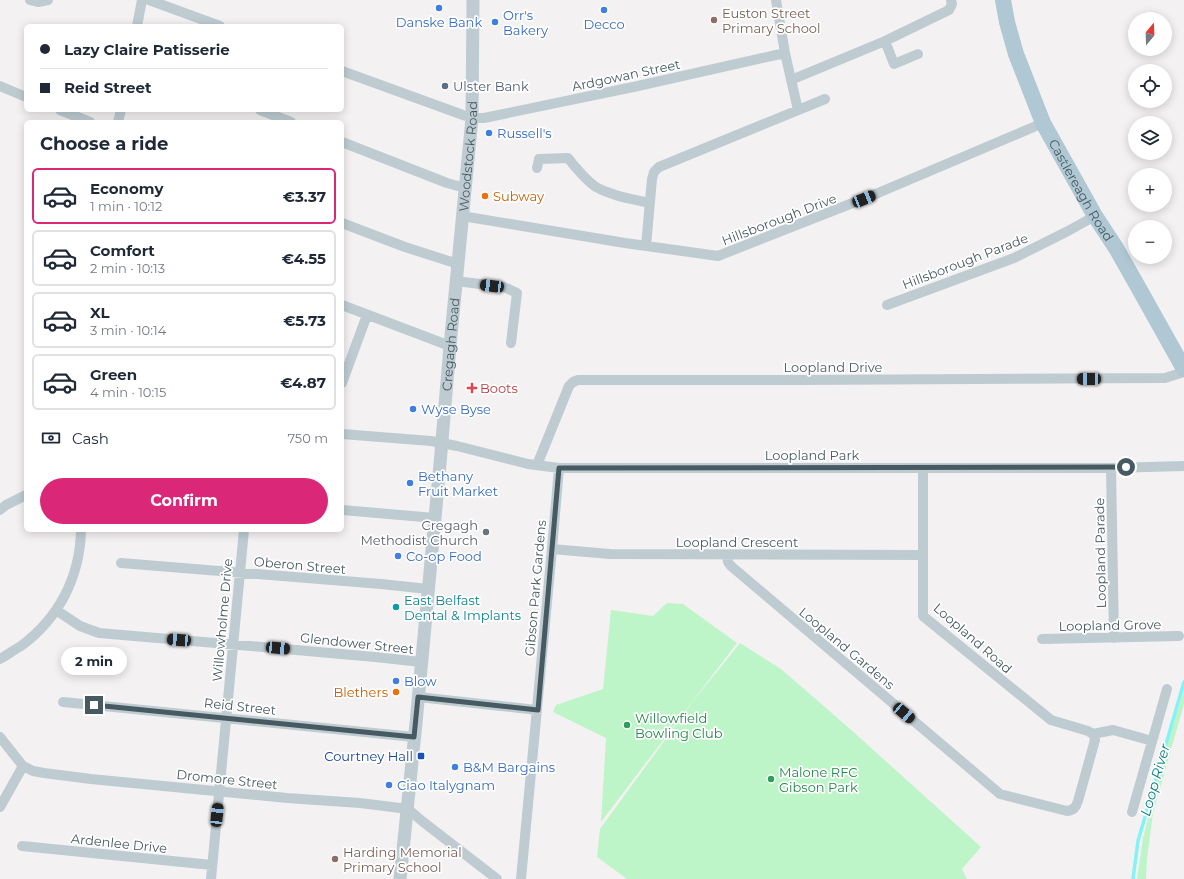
<!DOCTYPE html>
<html lang="en">
<head>
<meta charset="utf-8">
<style>
	body { margin:0; font-family:Montserrat,sans-serif; background:#f6f6f7; color:#1f2937; height:100vh; display:flex; flex-direction:column; font-size:15px; white-space:nowrap }
	* { box-sizing:border-box; margin:0 }
	p { font-size:13px; color:#747a83 }
	.icon { flex:none; width:22px; height:22px; fill:none; stroke:currentColor; stroke-width:2; stroke-linecap:round; stroke-linejoin:round }
	.map { position:relative; flex:1; overflow:hidden }
	.sheet { position:absolute; left:24px; top:120px; width:320px; height:412px; display:flex; flex-direction:column; background:#fff; border-radius:6px; box-shadow:0 2px 10px #0003 }
	.sheet>* { flex:none }
	.guide { position:absolute; left:24px; top:24px; width:320px; height:88px; border-radius:6px; box-shadow:0 2px 10px #0003; display:grid; align-content:center; height:88px; padding:0 16px; background:#fff }
	.needle { width:26px; rotate:19deg }
	.tools { position:absolute; left:1128px; top:12px; display:grid; gap:8px }
	.tools a { display:grid; place-items:center; width:44px; height:44px; border-radius:50%; background:#fff; box-shadow:0 2px 10px #0003; font-size:20px }
	.end { position:absolute; width:18px; height:18px; margin:-9px; border:5px solid #475a61; background:#fff; box-shadow:0 0 0 2px #fff }
	.from { border-radius:50% }
	.bubble { position:absolute; height:28px; border-radius:14px; background:#fff; box-shadow:0 2px 10px #0003; font-size:13px; font-weight:700; line-height:28px; text-align:center }
	.car { position:absolute; width:12px; height:24px; margin:-12px -6px; border-radius:5px; box-shadow:0 0 3px 1px #0007; background:linear-gradient(#222 24%,#8ab4d8 0 40%,#222 0 76%,#8ab4d8 0 86%,#222 0) }
	.guide b { display:flex; align-items:center; gap:14px; height:38px; font-size:15px }
	.guide b+b { border-top:1px solid #e0e1e3 }
	.guide i { width:10px; height:10px; background:#1f2937 }
	ul { padding:0; list-style:none }
	li { display:flex; align-items:center; gap:12px; height:56px; margin:0 8px 6px; padding:0 8px; border:2px solid #e0e1e3; border-radius:6px }
	li div { flex:1 }
	li b { display:block; font-size:15px }
	li em { font-style:normal; font-weight:700 }
	li.selected { border-color:#db2777 }
	li>.icon { width:36px; height:36px; stroke-width:1.5 }
	h2 { padding:0 16px; font-size:18px; line-height:48px }
	.pay { display:flex; align-items:center; gap:10px; height:44px; padding:0 16px; font-size:15px }
	.pay p { margin-inline-start:auto }
	.action { display:flex; gap:8px; margin-top:auto; padding:8px 16px }
	.action a { flex:1; height:46px; border-radius:24px; background:#db2777; color:#fff; font-size:16px; font-weight:700; line-height:46px; text-align:center }
	.map>svg:first-child { display:block }
</style>
</head>
<body>
<div class="map">
<svg width="1184" height="879" viewBox="0 0 1184 879">
	<rect width="100%" height="100%" fill="#f4f1f2"/>
	<path fill="#bdf5c8" d="M667 603 683 604 737 643 601 822 606 738 553 712 556 705 603 689 611 610 653 616Z
		M740 643 781 669 849 728 981 847 962 869 967 879H627L597 857 600 829 694 700Z
		M1184 689V704L1153 813 1147 859 1146 877V879H1137L1143 838 1163 759Z"/>
	<g fill="none" stroke-linecap="round" stroke-linejoin="round">
		<path stroke="#85f3f6" stroke-width="3.5" d="M1133 879 1138 841 1184 682"/>
		<path stroke="#beccd2" stroke-width="10" d="M30 0 38 2 48 0
			M149 0 220 26
			M776 0 785 53 798 110
			M137 26 142 0
			M885 41 894 64 918 54
			M342 71 463 115 472 118H484L638 86 785 53
			M791 80 885 41 949 10 952 4 951 0
			M0 86 26 97
			M60 110 90 122
			M260 110 291 122
			M118 122 121 110
			M342 142 447 183 465 188
			M537 168 539 159 568 158C574 166 588 182 596 187 612 196 632 199 649 203
			M462 216 625 243 718 256 878 193 1043 123
			M342 223 405 247 458 264
			M646 246 652 179 654 172 659 167 825 99
			M456 281 504 287 517 293 511 343
			M342 305 450 346
			M887 305 1014 258 1068 231 1095 216
			M342 383 367 315
			M342 434 431 441 457 446 528 464 559 468H1111L1184 466
			M537 465 569 386 573 382 578 380H803L1165 378 1184 372
			M1111 468 1114 638
			M0 510 6 505 26 495
			M342 510 435 518
			M552 549 610 554 923 555
			M727 555 728 562 731 566 1000 794 1067 811C1074 810 1076 807 1078 801L1095 740 1093 734 1088 731 1051 720 923 616V468
			M121 563 381 584 428 589
			M56 610 80 626 99 633 262 647 375 657 421 662
			M1042 639 1179 636
			M0 659C7 655 14 650 21 646 59 618 80 577 81 530
			M418 697 537 710
			M63 702 414 737
			M1093 734 1113 730 1152 741
			M0 737 23 766 33 771 44 773 91 779 287 798 360 803 408 809 422 821 497 879
			M0 807 23 766
			M1132 812 1167 689
			M22 846 212 865
			M211 879 244 530
			M521 879 552 549 559 468"/>
		<path stroke="#beccd2" stroke-width="13" id="s1" d="M400 879 416 723 440 464 450 346 472 118 473 0"/>
		<path stroke="#afc8d3" stroke-width="16" id="s2" d="M1003 0 1007 22 1016 54 1043 123 1095 216 1116 248 1137 285 1184 369"/>
	</g>
	<g fill="none" stroke-linecap="round" stroke-linejoin="round">
		<path stroke="#475a61" stroke-width="5" d="M94 705 414 737 418 697 538 710 559 468 1126 467"/>
	</g>
	<g fill="#3f7fe0" stroke="#fff" stroke-width="1.5">
		<circle cx="439" cy="8" r="4"/>
		<circle cx="604" cy="10" r="4"/>
		<circle cx="495" cy="22" r="4"/>
		<circle cx="489" cy="133" r="4"/>
		<circle cx="413" cy="409" r="4"/>
		<circle cx="410" cy="483" r="4"/>
		<circle cx="398" cy="556" r="4"/>
		<circle cx="396" cy="681" r="4"/>
		<circle cx="455" cy="767" r="4"/>
		<circle cx="389" cy="785" r="4"/>
	</g>
	<g fill="#8d6e63" stroke="#fff" stroke-width="1.5">
		<circle cx="714" cy="20" r="4"/>
		<circle cx="335" cy="859" r="4"/>
	</g>
	<circle fill="#5c6f8a" stroke="#fff" stroke-width="1.5" cx="445" cy="86" r="4"/>
	<g fill="#e8710a" stroke="#fff" stroke-width="1.5">
		<circle cx="485" cy="196" r="4"/>
		<circle cx="396" cy="692" r="4"/>
	</g>
	<path fill="#e0444e" stroke="#fff" stroke-width="1.5" d="M470 382h4v4h4v4h-4v4h-4v-4h-4v-4h4z"/>
	<circle fill="#6b7280" stroke="#fff" stroke-width="1.5" cx="486" cy="532" r="4"/>
	<circle fill="#0f9aa8" stroke="#fff" stroke-width="1.5" cx="396" cy="607" r="4"/>
	<g fill="#2e9e5b" stroke="#fff" stroke-width="1.5">
		<circle cx="627" cy="725" r="4"/>
		<circle cx="771" cy="779" r="4"/>
	</g>
	<rect fill="#1a4fb4" stroke="#fff" stroke-width="1.5" x="417" y="752" width="8" height="8" rx="2"/>
	<g text-anchor="middle" dominant-baseline="central" stroke-width="3.5" stroke-linejoin="round" paint-order="stroke">
		<g font-size="13" fill="#785e54" stroke="#fff" text-anchor="start">
			<text x="722" y="13">Euston Street<tspan x="722" dy="15">Primary School</tspan></text>
			<text x="343" y="852">Harding Memorial<tspan x="343" dy="15">Primary School</tspan></text>
		</g>
		<g font-size="13" fill="#366cbe" stroke="#fff" text-anchor="start">
			<text x="503" y="15">Orr's<tspan x="503" dy="15">Bakery</tspan></text>
			<text x="439" y="22" text-anchor="middle">Danske Bank</text>
			<text x="604" y="24" text-anchor="middle">Decco</text>
			<text x="497" y="133">Russell's</text>
			<text x="421" y="409">Wyse Byse</text>
			<text x="418" y="476">Bethany<tspan x="418" dy="15">Fruit Market</tspan></text>
			<text x="406" y="556">Co-op Food</text>
			<text x="404" y="681">Blow</text>
			<text x="463" y="767">B&amp;M Bargains</text>
			<text x="397" y="785">Ciao Italygnam</text>
		</g>
		<g font-size="13" fill="#475a61" stroke="#fff">
			<text transform="translate(626 75) rotate(-12)">Ardgowan Street</text>
			<text stroke="none"><textPath href="#s1" startOffset="726">Woodstock Road</textPath></text>
			<text stroke="none"><textPath href="#s2" startOffset="207">Castlereagh Road</textPath></text>
			<text transform="translate(779 219) rotate(-21)">Hillsborough Drive</text>
			<text transform="translate(965 261) rotate(-21)">Hillsborough Parade</text>
			<text stroke="none"><textPath href="#s1" startOffset="537">Cregagh Road</textPath></text>
			<text x="833" y="367">Loopland Drive</text>
			<text x="812" y="455">Loopland Park</text>
			<text x="737" y="542">Loopland Crescent</text>
			<text transform="translate(1100 553) rotate(-91)">Loopland Parade</text>
			<text transform="translate(300 565) rotate(5)">Oberon Street</text>
			<text transform="translate(535 588) rotate(-85)">Gibson Park Gardens</text>
			<text transform="translate(222 620) rotate(-85)">Willowholme Drive</text>
			<text transform="translate(1110 625) rotate(-1)">Loopland Grove</text>
			<text transform="translate(973 638) rotate(41)">Loopland Road</text>
			<text transform="translate(357 643) rotate(6)">Glendower Street</text>
			<text transform="translate(847 648) rotate(40)">Loopland Gardens</text>
			<text transform="translate(240 706) rotate(6)">Reid Street</text>
			<text transform="translate(227 779) rotate(6)">Dromore Street</text>
			<text transform="translate(119 843) rotate(6)">Ardenlee Drive</text>
		</g>
		<g font-size="13" fill="#4e5e75" stroke="#fff" text-anchor="start">
			<text x="453" y="86">Ulster Bank</text>
		</g>
		<g font-size="13" fill="#c56008" stroke="#fff" text-anchor="start">
			<text x="493" y="196">Subway</text>
			<text x="388" y="692" text-anchor="end">Blethers</text>
		</g>
		<g font-size="13" fill="#be3a42" stroke="#fff" text-anchor="start">
			<text x="480" y="388">Boots</text>
		</g>
		<g font-size="13" fill="#5b616d" stroke="#fff" text-anchor="end">
			<text x="478" y="525">Cregagh<tspan x="478" dy="15">Methodist Church</tspan></text>
		</g>
		<g font-size="13" fill="#0d838f" stroke="#fff" text-anchor="start">
			<text x="404" y="600">East Belfast<tspan x="404" dy="15">Dental &amp; Implants</tspan></text>
		</g>
		<g font-size="13" fill="#27864d" stroke="#fff" text-anchor="start">
			<text x="635" y="718">Willowfield<tspan x="635" dy="15">Bowling Club</tspan></text>
			<text x="779" y="772">Malone RFC<tspan x="779" dy="15">Gibson Park</tspan></text>
		</g>
		<g font-size="13" fill="#164399" stroke="#fff" text-anchor="end">
			<text x="413" y="756">Courtney Hall</text>
		</g>
		<g font-size="14" font-style="italic" fill="#067d80" stroke="#fff">
			<text transform="translate(1155 780) rotate(-74)">Loop River</text>
		</g>
	</g>
</svg>
<div class="tools">
<a><svg class="needle" viewBox="-14 -14 28 28"><path d="M0-13l5 13h-10z" fill="#e53935"/><path d="M0 13l5-13h-10z" fill="#747a83"/></svg></a>
<a><svg class="icon" aria-label="locate" viewBox="0 0 24 24"><circle cx="12" cy="12" r="6"/><path d="M12 2v4M12 18v4M2 12h4M18 12h4"/></svg></a>
<a><svg class="icon" aria-label="layers" viewBox="0 0 24 24"><path d="M12 4l9 5-9 5-9-5zM3 14l9 5 9-5"/></svg></a>
<a>+</a>
<a>−</a>
</div>
<i class="end from" style="left:1126px;top:467px"></i>
<i class="end" style="left:94px;top:705px"></i>
<div class="bubble" style="left:61px;top:647px;width:66px">2 min</div>
<i class="car" style="left:864px;top:199px;rotate:68deg"></i>
<i class="car" style="left:492px;top:286px;rotate:277deg"></i>
<i class="car" style="left:1089px;top:379px;rotate:270deg"></i>
<i class="car" style="left:179px;top:640px;rotate:274deg"></i>
<i class="car" style="left:278px;top:648px;rotate:95deg"></i>
<i class="car" style="left:904px;top:713px;rotate:130deg"></i>
<i class="car" style="left:217px;top:815px;rotate:6deg"></i>
<div class="guide">
<b><i class="from"></i>Lazy Claire Patisserie</b>
<b><i></i>Reid Street</b>
</div>
<section class="sheet">
<h2>Choose a ride</h2>
<ul>
<li class="selected"><svg class="icon" aria-label="car" viewBox="0 0 24 24"><path d="M5 17H2v-5l4-1 3-4h7l3 4 3 1v5h-3M9 17h6M6 11h13"/><circle cx="7" cy="17" r="2"/><circle cx="17" cy="17" r="2"/></svg><div><b>Economy</b><p>1 min · 10:12</p></div><em>€3.37</em></li>
<li><svg class="icon" aria-label="car" viewBox="0 0 24 24"><path d="M5 17H2v-5l4-1 3-4h7l3 4 3 1v5h-3M9 17h6M6 11h13"/><circle cx="7" cy="17" r="2"/><circle cx="17" cy="17" r="2"/></svg><div><b>Comfort</b><p>2 min · 10:13</p></div><em>€4.55</em></li>
<li><svg class="icon" aria-label="car" viewBox="0 0 24 24"><path d="M5 17H2v-5l4-1 3-4h7l3 4 3 1v5h-3M9 17h6M6 11h13"/><circle cx="7" cy="17" r="2"/><circle cx="17" cy="17" r="2"/></svg><div><b>XL</b><p>3 min · 10:14</p></div><em>€5.73</em></li>
<li><svg class="icon" aria-label="car" viewBox="0 0 24 24"><path d="M5 17H2v-5l4-1 3-4h7l3 4 3 1v5h-3M9 17h6M6 11h13"/><circle cx="7" cy="17" r="2"/><circle cx="17" cy="17" r="2"/></svg><div><b>Green</b><p>4 min · 10:15</p></div><em>€4.87</em></li>
</ul>
<div class="pay"><svg class="icon" aria-label="cash" viewBox="0 0 24 24"><path d="M3 7h18v10H3z"/><circle cx="12" cy="12" r="2"/></svg>Cash<p>750 m</p></div>
<div class="action"><a>Confirm</a></div>
</section>
</div>
</body>
</html>
